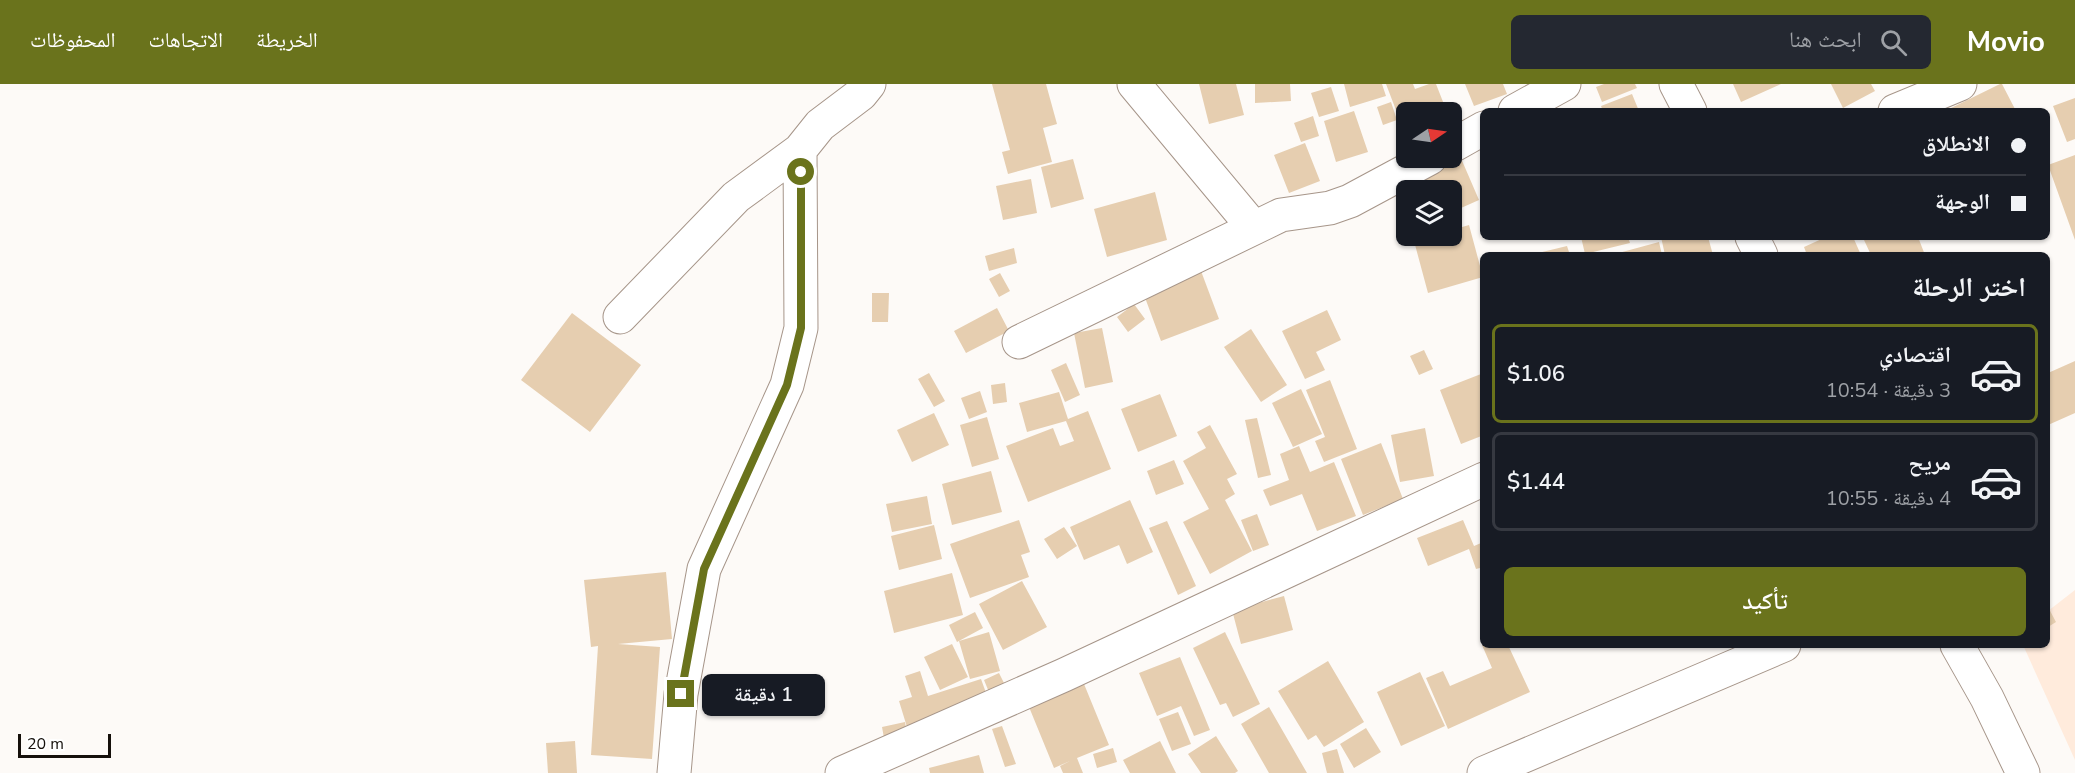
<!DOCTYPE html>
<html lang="ar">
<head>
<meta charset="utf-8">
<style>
	body { margin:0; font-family:"Nunito Sans","Noto Naskh Arabic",sans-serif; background:#242831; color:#f1f3f6; direction:rtl; height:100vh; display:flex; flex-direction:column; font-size:22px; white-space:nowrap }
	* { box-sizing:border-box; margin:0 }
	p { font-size:20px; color:#9ea1a6 }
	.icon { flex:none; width:33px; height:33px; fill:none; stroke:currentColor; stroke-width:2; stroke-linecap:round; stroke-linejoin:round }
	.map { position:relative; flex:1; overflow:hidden; direction:ltr }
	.drawer { position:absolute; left:1480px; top:168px; width:570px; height:396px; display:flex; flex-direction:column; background:#171b24; border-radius:9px; box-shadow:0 2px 4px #0004; direction:rtl }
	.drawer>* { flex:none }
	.guide { position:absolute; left:1480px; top:24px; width:570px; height:132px; border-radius:9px; box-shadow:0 2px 4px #0004; direction:rtl; display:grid; align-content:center; height:132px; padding:0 24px; background:#171b24 }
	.needle { width:39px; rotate:77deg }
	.buttons { position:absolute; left:1396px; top:18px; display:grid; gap:12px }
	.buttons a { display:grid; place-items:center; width:66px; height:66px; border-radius:9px; background:#171b24; box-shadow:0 2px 4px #0004; font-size:30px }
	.scale { position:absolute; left:18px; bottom:15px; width:93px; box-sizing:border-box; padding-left:6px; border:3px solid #15100b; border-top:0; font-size:16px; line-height:21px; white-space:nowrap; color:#15100b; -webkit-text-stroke:4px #fff; paint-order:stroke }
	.end { position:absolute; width:27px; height:27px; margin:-14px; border:8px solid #6a731c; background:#fff; box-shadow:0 0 0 3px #fff }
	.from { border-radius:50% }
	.bubble { position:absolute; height:42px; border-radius:9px; background:#171b24; box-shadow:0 2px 4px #0004; font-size:20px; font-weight:600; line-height:42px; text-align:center; direction:rtl }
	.guide b { display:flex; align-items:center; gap:21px; height:57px; font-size:22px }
	.guide b+b { border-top:2px solid #363941 }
	.guide i { width:15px; height:15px; background:#f1f3f6 }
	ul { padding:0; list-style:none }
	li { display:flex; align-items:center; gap:18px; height:99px; margin:0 12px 9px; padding:0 12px; border:3px solid #363941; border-radius:9px }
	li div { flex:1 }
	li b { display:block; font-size:22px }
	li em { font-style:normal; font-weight:600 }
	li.on { border-color:#6a731c }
	li>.icon { width:54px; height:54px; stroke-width:1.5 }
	h2 { padding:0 24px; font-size:27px; line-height:72px }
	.button { display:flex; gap:12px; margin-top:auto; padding:12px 24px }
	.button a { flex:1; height:69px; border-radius:9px; background:#6a731c; color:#fff; font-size:24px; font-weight:600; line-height:69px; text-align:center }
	header { display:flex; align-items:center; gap:36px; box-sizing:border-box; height:84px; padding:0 30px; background:#6a731c; color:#fff }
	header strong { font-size:28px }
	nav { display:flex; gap:33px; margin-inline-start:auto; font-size:21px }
	.search { width:420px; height:54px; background:#242831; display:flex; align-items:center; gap:15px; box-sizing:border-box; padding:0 21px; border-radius:9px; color:#9ea1a6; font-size:22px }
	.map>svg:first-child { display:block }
</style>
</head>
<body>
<header>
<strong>Movio</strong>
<div class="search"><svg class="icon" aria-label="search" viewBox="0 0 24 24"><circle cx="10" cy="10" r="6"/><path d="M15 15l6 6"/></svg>ابحث هنا</div>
<nav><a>الخريطة</a><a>الاتجاهات</a><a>المحفوظات</a></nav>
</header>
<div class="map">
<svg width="2075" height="689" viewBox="0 0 2075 689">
	<rect width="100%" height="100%" fill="#fdfaf7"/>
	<path fill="#ffebdc" d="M2075 506V676L2023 561H2048V527Z"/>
	<path fill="#e6ceb0" d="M992 0H1046L1057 40 1043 44 1052 78 1008 90 1002 68 1010 66Z
		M1199 0H1236L1244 31 1209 40Z
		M1255 0H1290L1291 17 1255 19Z
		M1344 0H1382L1386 12 1350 23Z
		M1386 0H1413L1415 5 1429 0H1436L1447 28H1407V55Z
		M1465 0H1503L1507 10 1474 22Z
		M1604 0H1635L1637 4 1602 18 1596 3Z
		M1733 0H1781L1741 18Z
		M1831 0H1871L1875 7 1843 24Z
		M2000 0H2002L2016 27H1945Z
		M1331 3 1339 27 1319 33 1311 9Z
		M1632 10 1639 27H1603L1601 22Z
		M2075 14V55L2067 58 2053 22Z
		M1391 18 1397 36 1383 41 1377 23Z
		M1354 27 1368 68 1336 78 1324 37Z
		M1313 32 1319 52 1301 58 1294 39Z
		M1305 59 1320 97 1289 109 1274 71Z
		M2075 71V156L2048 81Z
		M1460 72 1479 116 1452 128V106H1426L1419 90Z
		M1073 75 1084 115 1051 124 1041 83Z
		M1031 95 1037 129 1003 136 996 102Z
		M1155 108 1167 156 1107 173 1094 125Z
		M1469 141 1483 193 1428 209 1414 157 1433 152H1452V146Z
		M1581 153H1628L1630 159 1585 170Z
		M1661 153H1708L1713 171H1665Z
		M1826 153H1853L1861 171H1807L1804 163Z
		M1871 153H1918L1925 171H1871L1864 156Z
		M1659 158 1662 171H1615V170Z
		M1567 162 1570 171H1534V170Z
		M1014 164 1017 179 989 187 985 172Z
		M1198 179 1219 235 1161 257 1140 200Z
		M1000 189 1010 207 999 213 989 195Z
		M872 209H889L888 238H872Z
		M1134 220 1145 235 1128 248 1117 233Z
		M997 224 1009 247 966 269 954 247Z
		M1327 226 1341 256 1316 268 1325 286 1305 295 1282 247Z
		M572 229 641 281 590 348 521 296Z
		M1102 244 1113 298 1085 304 1074 249Z
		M1251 245 1287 301 1261 318 1224 263Z
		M1424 266 1433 285 1419 291 1410 272Z
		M2075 277V329L2048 341V289Z
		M1066 279 1080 311 1065 318 1051 286Z
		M929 289 945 317 934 323 918 295Z
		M1481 290 1484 298V351L1461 360 1440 306Z
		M1330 296 1357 365 1324 378 1315 357 1325 353 1306 306Z
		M1005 299 1007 318 993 320 991 301Z
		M1301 305 1322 350 1293 363 1272 319Z
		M980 307 987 328 969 335 961 314Z
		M1059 308 1068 335 1088 327 1111 385 1028 418 1006 362 1053 344 1060 362 1074 357 1066 337 1027 348 1019 319Z
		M1160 310 1177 352 1138 368 1121 325Z
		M934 329 949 361 912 378 897 346Z
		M987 333 999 375 972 383 960 341Z
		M1257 334 1271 391 1258 394 1245 336Z
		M1210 341 1237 390 1227 395 1235 410 1225 416 1252 467 1210 490 1183 438 1209 425 1183 377 1206 364 1197 348Z
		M1425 344 1434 392 1400 398 1391 351Z
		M1381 359 1403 415 1363 431 1341 375Z
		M1299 362 1310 388 1334 378 1356 432 1317 447 1302 410 1270 422 1263 406 1289 396 1280 370Z
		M1174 376 1184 400 1156 411 1147 387Z
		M991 387 1002 428 952 441 942 400Z
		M927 412 932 440 892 448 886 420Z
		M1130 416 1153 468 1127 480 1119 461 1084 476 1070 443Z
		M1257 430 1269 461 1253 467 1241 436Z
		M1019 436 1030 468 1021 471 1029 493 970 514 950 460Z
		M1463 436 1474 462 1481 459 1484 465V483L1476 485 1469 465 1428 482 1417 454Z
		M1167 437 1196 502 1178 511 1149 444Z
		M934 441 942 475 899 486 891 452Z
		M1064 443 1077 462 1057 475 1044 455Z
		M666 488 672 555 618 560 660 563 652 675 591 671 598 562 591 563 584 496Z
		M952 489 963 531 894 549 884 507Z
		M1022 497 1047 543 1003 566 979 520Z
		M1284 512 1293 546 1241 560 1232 526Z
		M2048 523 2056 538 2048 543Z
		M975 528 983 544 957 558 949 541Z
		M989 548 1000 587 970 595 959 557Z
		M1225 548 1260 620 1233 633 1226 619 1220 621 1193 564Z
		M952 560 968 593 940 606 924 573Z
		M1482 561H1508L1530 608 1448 645 1426 594 1443 587 1450 602 1492 584Z
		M1180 573 1210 646 1194 652 1181 622 1157 632 1139 589Z
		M1328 577 1364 638 1324 663 1316 651 1308 656 1278 607Z
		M920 587 928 612 981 595 989 617 907 643 899 617 912 613 905 592Z
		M1420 588 1445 642 1401 662 1377 608Z
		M999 589 1007 605 991 613 984 596Z
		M1084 600 1109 661 1077 674 1083 689H1063L1060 682 1070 677 1054 684 1029 623Z
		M1269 623 1307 689H1269L1241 640Z
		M1178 628 1191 660 1172 667 1159 635Z
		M905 638 907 649 884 654 882 643Z
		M1002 642 1016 680 1005 683 992 645Z
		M1366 644 1381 668 1354 684 1340 660Z
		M1216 652 1238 687 1235 689H1201L1188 670Z
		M575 657 577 689H548L546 659Z
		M1160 657 1176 689H1130L1123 676Z
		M1113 664 1117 678 1097 684 1093 670Z
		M1337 665 1344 689H1327L1322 669Z
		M979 671 984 689H930L929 684Z"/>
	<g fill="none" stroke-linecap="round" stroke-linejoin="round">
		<g stroke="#a69589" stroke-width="35">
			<path id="minor" d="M1134 0 1254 144
				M1676 0 1690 27
				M1515 27 1564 0
				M1895 27 1960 0
				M1452 62 1484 44
				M1752 153 1761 171
				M620 233 736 113 800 66
				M1019 258 1281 131 1330 124 1350 117 1430 74
				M1957 561 1987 614 2023 689
				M674 689 681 610 704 485 787 301 801 244 800 66 820 41 861 10 869 0
				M842 689 1064 591 1484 395
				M1484 689 1784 561"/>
		</g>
		<use href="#minor" stroke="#fff" stroke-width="33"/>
	</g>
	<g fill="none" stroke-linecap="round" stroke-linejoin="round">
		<path stroke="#6a731c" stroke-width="8" d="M681 610 704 485 787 301 801 244V88"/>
	</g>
</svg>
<div class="buttons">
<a><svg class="needle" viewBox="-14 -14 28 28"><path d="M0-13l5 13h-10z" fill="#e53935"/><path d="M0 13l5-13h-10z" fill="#9ea1a6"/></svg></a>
<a><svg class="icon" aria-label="layers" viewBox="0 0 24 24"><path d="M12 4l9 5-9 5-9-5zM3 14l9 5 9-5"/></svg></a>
</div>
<div class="scale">20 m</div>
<i class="end from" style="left:801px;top:88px"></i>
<i class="end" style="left:681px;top:610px"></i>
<div class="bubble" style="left:702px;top:590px;width:123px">1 دقيقة</div>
<div class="guide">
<b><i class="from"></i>الانطلاق</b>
<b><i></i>الوجهة</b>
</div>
<section class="drawer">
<h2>اختر الرحلة</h2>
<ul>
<li class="on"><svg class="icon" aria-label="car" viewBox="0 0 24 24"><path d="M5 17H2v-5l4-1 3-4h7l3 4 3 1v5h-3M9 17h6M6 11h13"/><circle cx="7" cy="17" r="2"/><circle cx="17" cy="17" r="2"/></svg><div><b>اقتصادي</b><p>3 دقيقة · 10:54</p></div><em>$1.06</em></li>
<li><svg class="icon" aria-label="car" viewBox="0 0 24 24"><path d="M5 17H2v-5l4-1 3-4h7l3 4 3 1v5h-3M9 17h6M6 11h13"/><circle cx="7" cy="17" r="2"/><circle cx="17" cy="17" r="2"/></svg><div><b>مريح</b><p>4 دقيقة · 10:55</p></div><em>$1.44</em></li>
</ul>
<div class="button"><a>تأكيد</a></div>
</section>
</div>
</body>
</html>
